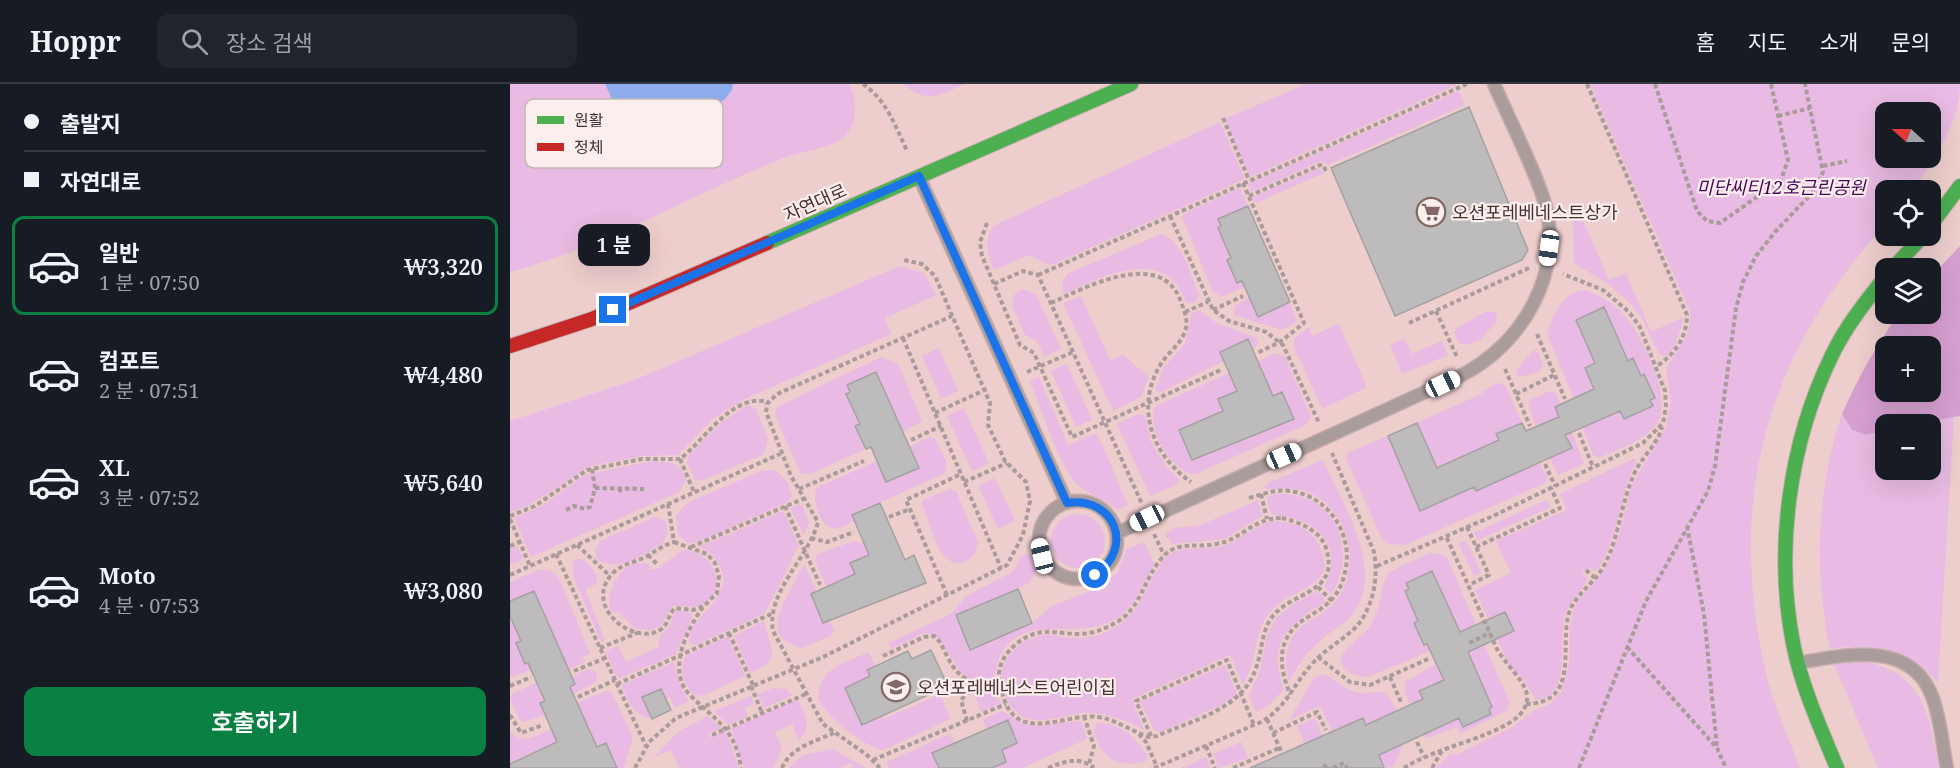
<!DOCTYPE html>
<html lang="ko">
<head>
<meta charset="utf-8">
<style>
	body { margin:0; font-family:"Noto Serif","Noto Sans KR",serif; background:#20242c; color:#f1f3f6; height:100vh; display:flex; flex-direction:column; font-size:22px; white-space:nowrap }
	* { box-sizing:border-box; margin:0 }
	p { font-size:20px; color:#9ea1a6 }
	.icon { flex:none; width:33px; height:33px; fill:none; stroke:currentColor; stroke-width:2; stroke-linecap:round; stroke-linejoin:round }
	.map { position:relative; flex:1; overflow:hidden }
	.sheet { display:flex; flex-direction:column; background:#171b24; width:510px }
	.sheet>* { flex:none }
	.hud { display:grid; align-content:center; height:132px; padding:0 24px; background:#171b24 }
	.needle { width:39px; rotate:291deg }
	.fabs { position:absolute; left:1365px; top:18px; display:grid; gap:12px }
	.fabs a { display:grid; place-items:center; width:66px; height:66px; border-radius:12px; background:#171b24; box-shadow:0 6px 24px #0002; font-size:30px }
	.end { position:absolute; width:27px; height:27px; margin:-14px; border:8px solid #1a73e8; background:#fff; box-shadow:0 0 0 3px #fff }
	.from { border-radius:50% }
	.bubble { position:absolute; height:42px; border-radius:12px; background:#171b24; box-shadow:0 6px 24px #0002; font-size:20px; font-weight:600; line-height:42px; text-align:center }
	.car { position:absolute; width:18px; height:36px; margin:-18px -9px; border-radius:8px; box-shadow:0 0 4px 2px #0007; background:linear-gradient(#fff 24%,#345 0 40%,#fff 0 76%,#345 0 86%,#fff 0) }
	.hud b { display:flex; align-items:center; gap:21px; height:57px; font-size:22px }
	.hud b+b { border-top:2px solid #363941 }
	.hud i { width:15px; height:15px; background:#f1f3f6 }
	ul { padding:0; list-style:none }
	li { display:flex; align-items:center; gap:18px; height:99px; margin:0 12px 9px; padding:0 12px; border:3px solid transparent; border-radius:12px }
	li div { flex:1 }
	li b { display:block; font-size:22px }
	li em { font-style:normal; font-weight:600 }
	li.current { border-color:#0b8043 }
	li>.icon { width:54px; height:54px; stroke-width:1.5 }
	.cta { display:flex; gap:12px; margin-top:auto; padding:12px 24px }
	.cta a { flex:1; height:69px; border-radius:12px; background:#0b8043; color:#fff; font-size:24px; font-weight:600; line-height:69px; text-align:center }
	header { display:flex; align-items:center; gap:36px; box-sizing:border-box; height:84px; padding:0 30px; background:#171b24; border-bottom:2px solid #363941 }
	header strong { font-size:28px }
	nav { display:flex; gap:33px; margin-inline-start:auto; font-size:21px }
	.search { width:420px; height:54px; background:#20242c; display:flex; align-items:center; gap:15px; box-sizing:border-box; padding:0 21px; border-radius:12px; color:#9ea1a6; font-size:22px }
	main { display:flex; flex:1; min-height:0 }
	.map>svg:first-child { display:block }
</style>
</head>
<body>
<header>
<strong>Hoppr</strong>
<div class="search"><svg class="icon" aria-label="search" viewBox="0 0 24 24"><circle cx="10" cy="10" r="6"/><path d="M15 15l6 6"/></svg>장소 검색</div>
<nav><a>홈</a><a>지도</a><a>소개</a><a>문의</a></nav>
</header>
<main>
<section class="sheet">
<div class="hud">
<b><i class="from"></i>출발지</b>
<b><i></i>자연대로</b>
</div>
<ul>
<li class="current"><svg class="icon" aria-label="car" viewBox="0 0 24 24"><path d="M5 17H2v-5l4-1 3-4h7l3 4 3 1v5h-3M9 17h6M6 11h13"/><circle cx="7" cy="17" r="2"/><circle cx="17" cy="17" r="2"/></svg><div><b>일반</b><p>1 분 · 07:50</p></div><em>₩3,320</em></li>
<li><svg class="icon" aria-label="car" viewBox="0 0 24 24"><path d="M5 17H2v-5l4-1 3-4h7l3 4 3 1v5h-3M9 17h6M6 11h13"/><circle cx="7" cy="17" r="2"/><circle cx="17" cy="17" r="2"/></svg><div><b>컴포트</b><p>2 분 · 07:51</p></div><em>₩4,480</em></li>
<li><svg class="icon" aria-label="car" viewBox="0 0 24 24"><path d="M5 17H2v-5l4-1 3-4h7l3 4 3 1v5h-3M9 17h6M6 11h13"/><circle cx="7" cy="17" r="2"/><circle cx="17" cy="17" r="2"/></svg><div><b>XL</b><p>3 분 · 07:52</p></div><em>₩5,640</em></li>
<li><svg class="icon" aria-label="car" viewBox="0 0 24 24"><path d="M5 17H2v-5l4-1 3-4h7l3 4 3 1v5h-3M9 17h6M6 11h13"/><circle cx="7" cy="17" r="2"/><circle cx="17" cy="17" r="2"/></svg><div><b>Moto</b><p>4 분 · 07:53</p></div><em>₩3,080</em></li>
</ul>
<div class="cta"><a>호출하기</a></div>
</section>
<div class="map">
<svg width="1450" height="684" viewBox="0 0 1450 684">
	<rect width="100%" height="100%" fill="#edcecd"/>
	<path fill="#e9bae3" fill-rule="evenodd" d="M0 0H95L114 39 121 47 222 6 223 0H339C347 15 348 39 335 52 323 64 288 68 271 75 180 112 95 162 0 188Z
		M392 0H455C427 12 418 20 392 0Z
		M796 0H946V1L740 93 715 35Z
		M1080 0H1450C1450 38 1424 76 1403 106H1376L1375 141C1260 268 1219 402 1252 572 1259 611 1276 648 1290 684H926L939 671 950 669 1004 642 1024 626 1040 620 1051 608 1059 578 1060 541 1063 529 1067 519 1097 482 1110 449 1121 402 1156 344 1161 316 1156 286C1165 266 1183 253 1180 228ZM1376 28H1420V74H1376Z
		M949 7 955 21 818 81 811 77 741 108 738 100Z
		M710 38 735 95 544 180 538 181 519 171 484 186C477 169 474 159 483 142Z
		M809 84 814 89 746 119 743 113Z
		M730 104 738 122 708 144 718 167 723 166 727 199 737 195 739 201 711 213 702 206 672 133 673 130Z
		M1068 125 1099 196 1116 189 1141 248 1174 233 1165 263 1155 272 1149 270 1131 233 1123 222 1098 200 1064 179 1063 131Z
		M651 150C672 154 681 193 689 211L686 218 677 219C672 211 669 202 662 195 633 170 580 198 552 211L553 196 557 190Z
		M390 182 414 189 426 211 375 234 381 250 235 315 204 334 168 371 132 372 80 382 18 422 0 428V337L127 295Z
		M512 205 526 210 551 265 534 273 528 258 514 250 502 222 504 211Z
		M1073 206C1089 209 1104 220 1115 232 1132 251 1163 315 1148 338 1135 357 1109 365 1089 374L1083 371 1073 343 1110 327 1114 335 1143 322 1140 316 1145 314 1134 291 1131 292 1123 275 1118 277 1094 223 1066 236 1079 265 1089 278 1075 284 1093 306 1064 315 1037 250C1044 231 1051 209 1073 206Z
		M571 212 600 276 613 271 639 293 631 313 603 327 553 219Z
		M739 214 745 228 752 231 780 218 787 237 772 246 724 231V222Z
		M689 226 708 240 745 253 748 256 746 263 743 265 738 256 710 268 714 277 651 308 645 307 653 284 675 260 681 230Z
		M977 227 986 229 987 237 970 256 956 261 949 259 944 249 948 243Z
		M829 240 857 303 812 325 784 263V255L799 243 802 252Z
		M895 255 901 270 932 257 938 271 892 290 880 261Z
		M429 264 448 307 431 315 412 272Z
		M1023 266 1029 269 1033 283 1026 289 1009 293 1006 287Z
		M765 269 775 273 801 332 797 340 686 390C662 391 634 342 646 322L719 289 734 311 716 332H701L669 346 682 375 784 335 773 308 763 312 748 277Z
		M371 273 388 279 412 337 393 348 366 288 337 301 340 308 336 310 346 333 354 338 346 342 356 365 300 390H291L265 332 267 323Z
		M557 280 582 336 566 343 541 287Z
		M529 293 558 361 587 349 618 421 607 426C595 414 579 412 567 400 550 384 530 322 520 297Z
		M986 299 993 300 996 303 1012 339 987 350 991 361 966 407 1030 379 1037 394 1035 399 895 461 878 460 872 455 836 375 837 369 878 352 910 426 939 414 907 339 969 311Z
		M1039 307 1046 309 1051 321 1045 323 1051 337 1040 336 1026 343 1018 321 1020 316Z
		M238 321 246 325 258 354 254 370 193 396H185L177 379 178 372 212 338Z
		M454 324 479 379 462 387 437 332Z
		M628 330 635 332 641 358 656 382 669 395 666 401 640 412 607 340Z
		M1332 330 1342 346 1356 351 1375 347 1376 386H1420V340H1404L1444 332 1428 599C1399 563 1364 559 1320 565 1304 486 1306 407 1332 330Z
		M1062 348 1074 380 1048 391 1040 374 1061 364 1056 351Z
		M419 353 426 355 437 380 435 389 342 431 344 437C338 440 329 446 322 444 309 441 300 412 308 403L367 377 374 393 378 392 380 396 408 384 399 363Z
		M1125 374 1126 378C1109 413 1109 454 1087 486L1083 487 1079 483 1072 489 1077 496C1071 509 1060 517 1055 531 1048 554 1063 614 1026 616L1014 596 999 581 965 506 1001 489 986 457 1057 426 1050 410Z
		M813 376C832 418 877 489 842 531 835 540 826 545 817 551 800 564 789 579 779 597 775 582 774 566 783 552 793 537 813 532 825 518 853 483 839 425 798 408 783 401 767 407 753 404L760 398Z
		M142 377C162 379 168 376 176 396L169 408 21 473 4 434 32 422 75 391Z
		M263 386C274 391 280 401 282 412L278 418 187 458 178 459 168 451 166 431 177 419 251 387Z
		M485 394 505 437 488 445 468 402Z
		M440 405 446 407 468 458 465 471C430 499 423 445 412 420L413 416Z
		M766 410C824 408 849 462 822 510L814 503C837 461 804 432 762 431L756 413Z
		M748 416 752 432 714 455 663 460 655 451 664 444 691 441Z
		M1037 416 1041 423 968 456 964 449Z
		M289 420 293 423 299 438 294 451 280 424Z
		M273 427 289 461 255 529 186 561 180 560C172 534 227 518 210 482 205 472 199 467 189 463Z
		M541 457a27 27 0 1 1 54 0a27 27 0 1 1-54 0Z
		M145 433 155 437 158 447 154 458C137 470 107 489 87 476L85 465 90 457Z
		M764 437C795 439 814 454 815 485 803 509 777 508 761 527 743 547 748 578 733 600L720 571 622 615 634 646C618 638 601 630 582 629 557 627 525 648 504 626 495 616 490 600 492 588 495 568 515 554 534 551 546 550 558 555 570 554 584 553 597 549 609 541 633 525 636 499 652 478 667 459 687 467 707 463 729 459 742 441 764 437Z
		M956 456 971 489 964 492 949 460Z
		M344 457 354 460 366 475 353 481 350 475 340 478 347 496 333 495 316 503 305 477 307 470Z
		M634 458 645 480C634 498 627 520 609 533 571 560 517 525 491 570 487 578 486 588 483 596L478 599 458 594 452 589 424 550 414 549 381 565 378 559 441 530 456 512 504 487 509 475 516 470 522 472 526 486 520 499 446 531 460 565 522 539 542 522 588 504 607 489 617 465Z
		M6 462 13 473 9 478 0 480V465Z
		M177 466C204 469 221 507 191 521 181 525 171 520 162 522L151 542 140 546 124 544 109 528H103L100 525C96 504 114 472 139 480L140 485H147L171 467Z
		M919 469 933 471 938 475 968 546 952 554 896 499 899 505 895 507 905 531 912 535 904 539 913 561 922 558 925 565 858 593C848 592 839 591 833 583 822 567 856 554 863 537 871 521 870 503 879 488Z
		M69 474 79 480 87 492 86 500 75 505 95 556 91 558 63 492V478Z
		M295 481 306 507 301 510 313 539 319 537 324 546 321 552 292 564C252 554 270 525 283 501 287 494 289 486 295 481Z
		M28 486H40L49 494 80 569 73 573 75 578 58 585 24 507 0 517V498Z
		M808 507 816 517C780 541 755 556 774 605L759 621 746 628 739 612 750 587 757 551 767 533 785 519Z
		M171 526 181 529 182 534 166 570 108 595 95 567 108 562 116 578 148 563 150 551 159 543 165 528Z
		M0 532 7 547 11 546 15 580 22 577 25 584 2 593H0Z
		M254 537C260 564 274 576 240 589L224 552Z
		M218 552 235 592 192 612 183 610C174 600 168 584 176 572Z
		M974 559 999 617 998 626 950 650 947 643 916 654 913 651 949 634 953 643 981 630 960 583 964 581 957 567Z
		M359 568 365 582 357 586 360 593 335 604 352 641 372 632 374 635 430 610 441 635 373 666C353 662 317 633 308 615 309 583 335 579 359 568Z
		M1348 577C1413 585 1419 630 1429 684H1368L1324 580Z
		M164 578 170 601 179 617 165 624 160 613 156 615 151 605 132 614 142 635C123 632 118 616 111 601Z
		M926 580 931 590 936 588V595L910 607 913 615 900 620 895 609V598Z
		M715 581 727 610 722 616 651 648 644 646 630 618Z
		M78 585 86 588 87 597 63 610 60 603 65 600 62 592Z
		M813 590C825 594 832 604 843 607 868 615 870 594 887 626L880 630 893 660 884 682 874 684 853 635 822 648 810 622 779 636 804 594Z
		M27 599 39 615 30 619 35 631 14 638 9 635 0 614 3 609Z
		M263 604 277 605 283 611 254 624 247 610Z
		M472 604 483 607 491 619 471 628 463 607Z
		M96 607 102 609 123 653 114 684H107L96 659 87 663 67 619Z
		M241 612 244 620 235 624 238 632 218 641 204 627Z
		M288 615C294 629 303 644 289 656L282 640 265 648 272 664 264 684H234L221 645Z
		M492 627 511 639 526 642 568 637 572 639 577 655 512 684H482L496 678 492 666 507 658 498 637 477 645 473 635Z
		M198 632 212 644 199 649 200 654 216 647 229 684H169L161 666 144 673 169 647Z
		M805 634 813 652 795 660 787 642Z
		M587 639C610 638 626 654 637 671L636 677C615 684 596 678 587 657 584 650 583 645 587 639Z
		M41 645 47 657 54 664 42 660 0 684V647C12 662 27 651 41 645Z
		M440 650 444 659 422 669 429 684H379L376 678Z
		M731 658 738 674 709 684 703 670Z
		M323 665 356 684H343L341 679 330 684H279L293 671Z
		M696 673 701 684H672Z"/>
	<path fill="#d59fd0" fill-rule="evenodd" d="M1450 162V332L1404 340H1376L1375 347 1356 351 1342 346 1332 330C1348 294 1366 261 1389 230H1420L1421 193ZM1376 262H1420V308H1376Z"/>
	<path fill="#8daced" d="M95 0H223L222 6 214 16 134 49C110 45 105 20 95 0Z"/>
	<path fill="#bdbbbb" stroke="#a3a1a2" stroke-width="1.5" d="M959 23 1018 166 1012 176 885 232 821 84Z
		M738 122 780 218 748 233 732 197 727 199 717 176 721 174 708 144 711 142 708 135Z
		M1094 223 1118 277 1123 274 1131 292 1134 290 1145 314 1140 316 1143 322 1114 335 1110 327 1055 351 1062 364 966 407 964 403 910 427 878 352 907 339 927 384 989 356 986 350 1012 339 1016 347 1049 333 1045 323 1084 305 1075 284 1085 279 1066 236Z
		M738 255 763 312 772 308 784 335 682 376 669 346 713 327 708 315 727 307 710 268Z
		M366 288 409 384 376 398 361 363 356 365 345 342 350 340 336 310 340 308 337 301Z
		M370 419 395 476 404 471 416 499 313 539 301 510 345 490 340 479 359 471 342 431Z
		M922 487 950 548 995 528 1004 547 958 568 982 623 979 625 981 630 953 643 949 634 869 671 874 684H740L853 634 856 641 913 615 909 607 934 596 917 560 914 561 904 539 908 537 895 507 899 505 896 499Z
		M508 505 522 539 460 566 446 531Z
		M24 507 65 600 60 603 87 663 96 659 107 684H0V680L47 658 30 619 35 617 18 579 15 580 6 559 11 557 0 532V517Z
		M421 566 438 602 352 641 335 604 360 592 357 586 398 567 402 575Z
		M151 605 161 626 142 635 132 613Z
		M498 636 507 659 492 666 496 678 482 684H429L422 669Z"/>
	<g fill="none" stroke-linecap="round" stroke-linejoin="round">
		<g stroke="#c6aead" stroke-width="15">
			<path id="lane" d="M410 95 557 419
				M529 456a39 39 0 1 1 78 0a39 39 0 1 1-78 0Z
				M607 449 950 292C1014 260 1057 185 1033 113 1020 75 1000 37 984 0
				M1288 579C1334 571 1400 555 1422 612 1431 635 1432 660 1437 684"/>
		</g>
		<g stroke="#c6aead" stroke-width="16">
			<path id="fast" d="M1420 142 1450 102
				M257 159 621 0
				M1383 184 1413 152
				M1327 684C1311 645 1293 606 1284 564 1264 468 1279 359 1322 271 1336 242 1356 217 1376 192"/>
		</g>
		<g stroke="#c6aead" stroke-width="16">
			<path id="jam" d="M0 262 82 235 257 159"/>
		</g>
		<path stroke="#aa9a9a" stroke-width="4" stroke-dasharray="4.5 3" stroke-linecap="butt" d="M353 0C377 17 385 41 397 67
			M1077 0 1177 231C1177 253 1165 270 1147 282
			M1145 0 1187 127 1197 137 1210 139 1271 96 1278 76 1261 0
			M1268 32 1300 24
			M713 34 739 96
			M1313 82 1337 77
			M733 99 794 239 770 258 747 269
			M739 112 810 81H813L816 87
			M660 132 703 226 719 237 756 248 773 261 809 339
			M477 139 470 158 472 172 510 261 524 269 562 353 713 285
			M528 191 957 0
			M484 200 513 187 528 191 632 420
			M541 219C574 204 647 165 669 213 673 223 678 234 676 244 673 258 660 267 652 278 624 322 641 370 681 398
			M703 226 733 212
			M926 227 947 273
			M675 228 698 218
			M899 239 1019 184
			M1027 250 1055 315
			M393 254 491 484
			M995 285 1020 342
			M517 288 563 268
			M1006 310 1044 291
			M425 329 479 304
			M1069 349 1083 383
			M401 356 431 342
			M170 375 184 408
			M1035 380 1045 402
			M454 398 497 379
			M85 404 134 405
			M109 404 112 410
			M289 405 354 377
			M751 410 757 435
			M739 414C753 410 766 405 780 407 816 411 842 447 836 483 828 534 789 524 775 558 768 576 774 594 780 611
			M158 420 164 458
			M275 422 310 501
			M56 426 64 422 75 425 80 423 85 404 82 385
			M0 432 25 422 77 386 132 375H170C194 357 223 308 258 318
			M379 433 400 425
			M772 434C789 438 810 446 816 464 831 512 779 506 760 536 751 551 752 568 746 584 733 625 683 636 647 652L639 653C621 647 607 636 588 633 559 628 513 658 496 620 492 610 489 600 489 590 490 573 504 559 519 552 535 544 551 550 568 550 582 550 595 545 607 538 631 524 634 495 651 475 666 456 685 464 706 460 732 456 742 434 772 434Z
			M0 435 20 482
			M1177 442 1194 530 1207 664
			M957 443 979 491 959 501
			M644 450 654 471
			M301 454 317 458 344 448
			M164 458 197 470 205 479 209 492 207 509 194 522 183 526 165 524C158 530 159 541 150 546 122 562 73 522 102 490 111 480 124 479 135 473 145 468 153 461 164 458Z
			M67 461 100 492
			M0 462 10 458
			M181 463 295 414
			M966 463 1050 424 1041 404
			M46 470 136 662
			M138 471 148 481
			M867 482 983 432 1133 359 1153 339 1156 323 1155 307 1130 243 1119 228 1093 206 1053 190
			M1076 486 1085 494
			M0 491 272 369
			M808 503 822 517
			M437 511 396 416 451 390
			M193 523C177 545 156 587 180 611 206 637 225 644 231 684
			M219 549 243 601
			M959 559 980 549
			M1117 563 1207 664 1216 684
			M90 564 127 549
			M373 572 414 553 424 552C431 557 433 565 437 572 449 597 464 601 490 602
			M808 573 840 598 860 601 918 575
			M64 587 95 574
			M880 593 891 618
			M107 600 261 530
			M0 602 21 593
			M241 602 252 629
			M68 613 105 596
			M1016 620C1071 619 1049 562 1059 529 1065 511 1082 501 1092 485 1110 455 1110 418 1126 386 1134 371 1148 359 1152 343
			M0 631 11 649 33 641
			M574 632 584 662 579 680
			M757 635 771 667
			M457 637 451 616 465 600
			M763 649 807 628 816 646
			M629 650 636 658 647 683
			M202 651 296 610
			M641 652 626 617 717 576 744 641
			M907 658 914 673
			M696 662 705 684
			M363 676 496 620
			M814 680 816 684
			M125 684 139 658 166 634 313 573 497 481 513 451 520 417 516 398 495 377 478 341 480 319 425 192 412 180 394 176
			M272 684C280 664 305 657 324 649
			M370 684 357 671 313 640 263 547C256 508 298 475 308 438L281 392 256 328 257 320 267 310 442 232
			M538 684C556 677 568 672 584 684
			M644 684 751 638C778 622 782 602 802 580 814 566 830 558 844 545 863 526 869 493 864 468L822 369
			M723 684 769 664
			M823 684 834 679 837 684
			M894 684C927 663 976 656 1005 635 1013 629 1020 618 1016 607 1013 596 994 578 987 565L936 452
			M922 684 933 665
			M1069 684 1136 517 1198 407 1205 382 1226 224 1233 198 1246 172 1265 148 1303 108 1313 88 1295 0"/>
		<use href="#lane" stroke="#ab9c9c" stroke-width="12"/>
		<use href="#fast" stroke="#4caf50" stroke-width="14"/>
		<use href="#jam" stroke="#c62828" stroke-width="14"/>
	</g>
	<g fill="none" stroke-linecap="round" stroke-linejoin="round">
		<path stroke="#1a73e8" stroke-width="8" d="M103 226 409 92 557 419C605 412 625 464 585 491"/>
	</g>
	<defs>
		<g id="supermarket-ring" transform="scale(1.5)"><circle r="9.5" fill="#fbefee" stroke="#826968" stroke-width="1.5"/><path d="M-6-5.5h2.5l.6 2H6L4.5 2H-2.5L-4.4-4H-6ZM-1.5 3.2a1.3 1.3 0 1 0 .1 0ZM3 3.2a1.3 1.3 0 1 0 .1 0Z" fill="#826968"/></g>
		<g id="school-ring" transform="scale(1.5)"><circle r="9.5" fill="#fbefee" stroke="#826968" stroke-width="1.5"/><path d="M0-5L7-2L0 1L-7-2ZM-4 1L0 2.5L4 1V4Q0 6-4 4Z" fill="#826968"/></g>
	</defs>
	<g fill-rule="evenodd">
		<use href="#supermarket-ring" x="921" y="128"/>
		<use href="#school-ring" x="386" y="603"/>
	</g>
	<g text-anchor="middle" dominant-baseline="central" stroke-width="4.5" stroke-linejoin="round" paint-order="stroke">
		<g font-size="18" font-style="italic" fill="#490058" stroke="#fbefee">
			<text x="1271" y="103">미단씨티12호근린공원</text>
		</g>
		<g font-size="18" fill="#483231" stroke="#fbefee">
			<text transform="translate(305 118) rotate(-24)">자연대로</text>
		</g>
		<g font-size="18" fill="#483231" stroke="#fbefee" text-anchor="start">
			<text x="942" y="128">오션포레베네스트상가</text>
			<text x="407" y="603">오션포레베네스트어린이집</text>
		</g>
	</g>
	<rect x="15" y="15" width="198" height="69" rx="9" fill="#fbefee" stroke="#c5b6b5" stroke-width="1.5"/>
	<rect x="27" y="32" width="27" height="8" fill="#4caf50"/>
	<rect x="27" y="59" width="27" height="8" fill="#c62828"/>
	<g font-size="16" fill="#483231">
		<text x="64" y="42">원활</text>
		<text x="64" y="69">정체</text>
	</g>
</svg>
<div class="fabs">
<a><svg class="needle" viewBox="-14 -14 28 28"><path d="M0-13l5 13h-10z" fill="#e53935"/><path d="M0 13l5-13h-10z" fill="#9ea1a6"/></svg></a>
<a><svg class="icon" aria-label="locate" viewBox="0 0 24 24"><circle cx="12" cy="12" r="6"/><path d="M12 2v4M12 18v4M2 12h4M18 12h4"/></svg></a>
<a><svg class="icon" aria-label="layers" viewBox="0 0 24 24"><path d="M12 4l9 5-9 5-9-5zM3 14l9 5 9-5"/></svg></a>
<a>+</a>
<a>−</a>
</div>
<i class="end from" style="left:585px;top:491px"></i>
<i class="end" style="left:103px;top:226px"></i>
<div class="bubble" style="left:68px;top:140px;width:72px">1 분</div>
<i class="car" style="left:1039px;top:164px;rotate:188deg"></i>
<i class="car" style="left:933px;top:300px;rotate:65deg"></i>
<i class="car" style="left:774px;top:372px;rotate:66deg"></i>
<i class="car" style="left:637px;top:434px;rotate:244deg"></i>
<i class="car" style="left:532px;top:472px;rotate:346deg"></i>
</div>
</main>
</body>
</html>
